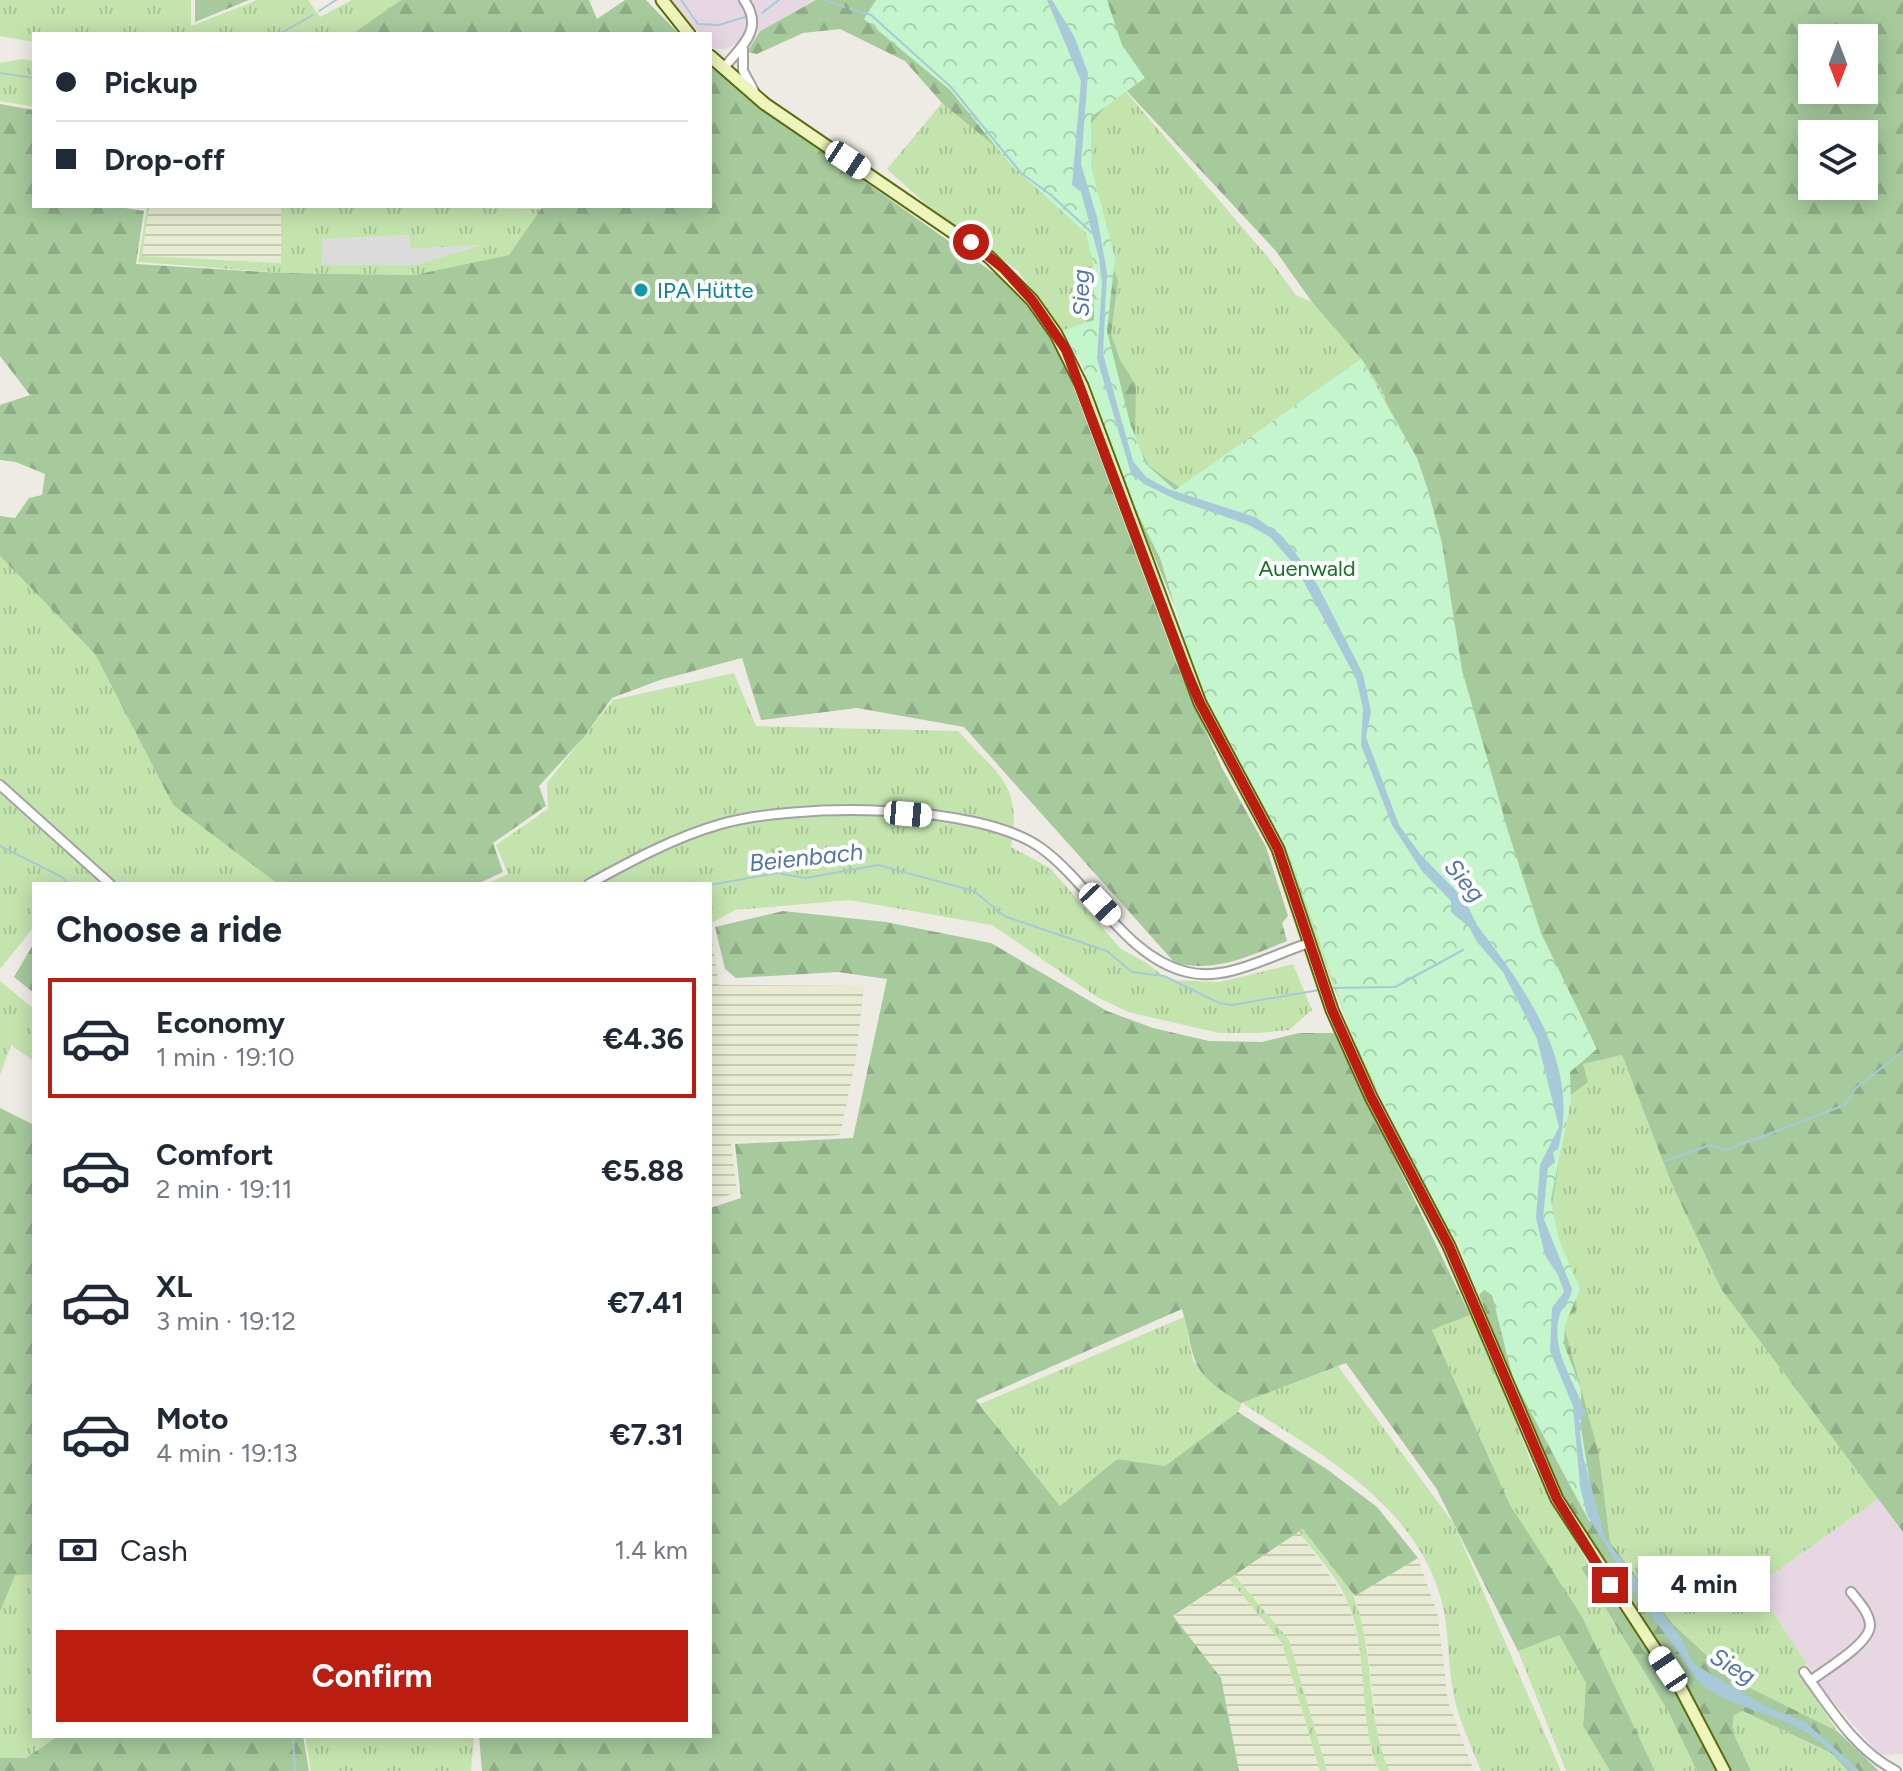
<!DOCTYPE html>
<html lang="en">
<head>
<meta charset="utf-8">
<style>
	body { margin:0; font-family:Figtree,sans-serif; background:#f2f2f3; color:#1f2937; height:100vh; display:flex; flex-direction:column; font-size:30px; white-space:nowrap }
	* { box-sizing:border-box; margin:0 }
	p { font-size:26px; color:#747a83 }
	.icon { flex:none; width:44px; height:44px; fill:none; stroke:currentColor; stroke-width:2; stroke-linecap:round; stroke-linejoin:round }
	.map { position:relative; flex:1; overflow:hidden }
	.panel { position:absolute; left:32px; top:882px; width:680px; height:856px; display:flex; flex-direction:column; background:#fff; border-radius:0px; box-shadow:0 4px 20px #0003 }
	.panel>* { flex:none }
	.top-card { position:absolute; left:32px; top:32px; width:680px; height:176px; border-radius:0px; box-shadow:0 4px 20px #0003; display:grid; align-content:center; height:176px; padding:0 24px; background:#fff }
	.needle { width:52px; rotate:180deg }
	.buttons { position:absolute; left:1798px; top:24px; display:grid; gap:16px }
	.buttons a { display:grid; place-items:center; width:80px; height:80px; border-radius:0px; background:#fff; box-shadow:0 4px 20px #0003; font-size:40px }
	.end { position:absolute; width:36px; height:36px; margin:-18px; border:10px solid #bb1e10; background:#fff; box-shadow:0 0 0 4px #fff }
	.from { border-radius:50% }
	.bubble { position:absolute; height:56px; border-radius:0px; background:#fff; box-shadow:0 4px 20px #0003; font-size:26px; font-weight:700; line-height:56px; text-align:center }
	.car { position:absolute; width:24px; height:48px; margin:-24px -12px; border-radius:10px; box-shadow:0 0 6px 2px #0007; background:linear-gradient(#fff 24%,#345 0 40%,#fff 0 76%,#345 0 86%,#fff 0) }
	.top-card b { display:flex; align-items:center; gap:28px; height:76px; font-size:30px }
	.top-card b+b { border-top:2px solid #e0e1e3 }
	.top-card i { width:20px; height:20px; background:#1f2937 }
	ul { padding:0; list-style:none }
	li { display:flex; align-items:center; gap:24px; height:120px; margin:0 16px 12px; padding:0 8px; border:4px solid transparent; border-radius:0px }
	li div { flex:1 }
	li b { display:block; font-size:30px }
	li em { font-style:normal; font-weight:700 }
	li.current { border-color:#bb1e10 }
	li>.icon { width:72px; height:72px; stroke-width:1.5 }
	h2 { padding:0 24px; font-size:36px; line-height:96px }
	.pay { display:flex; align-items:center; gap:20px; height:88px; padding:0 24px; font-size:30px }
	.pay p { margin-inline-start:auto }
	.button { display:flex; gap:16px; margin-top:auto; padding:16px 24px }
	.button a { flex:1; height:92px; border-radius:0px; background:#bb1e10; color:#fff; font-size:32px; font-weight:700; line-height:92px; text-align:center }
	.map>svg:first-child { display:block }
</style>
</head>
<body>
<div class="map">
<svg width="1903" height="1771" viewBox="0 0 1903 1771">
	<defs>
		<pattern id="farmland-rules" width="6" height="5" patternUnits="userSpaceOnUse" patternTransform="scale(2)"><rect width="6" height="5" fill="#e7ebd1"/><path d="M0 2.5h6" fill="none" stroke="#c6c9b3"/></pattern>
		<pattern id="grass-tufts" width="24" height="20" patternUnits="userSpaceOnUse" patternTransform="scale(2)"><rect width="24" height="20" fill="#c4e4ae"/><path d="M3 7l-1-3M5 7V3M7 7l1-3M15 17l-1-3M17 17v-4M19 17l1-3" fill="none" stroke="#a8c395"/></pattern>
		<pattern id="forest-firs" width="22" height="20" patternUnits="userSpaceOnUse" patternTransform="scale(2)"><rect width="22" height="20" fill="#a6ca9c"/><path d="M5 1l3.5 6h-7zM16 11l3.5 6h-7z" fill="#8ead86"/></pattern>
		<pattern id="park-crowns" width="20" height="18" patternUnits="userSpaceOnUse" patternTransform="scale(2)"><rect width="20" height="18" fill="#c4f5cc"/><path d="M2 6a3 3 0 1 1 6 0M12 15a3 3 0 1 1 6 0" fill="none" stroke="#a8d2af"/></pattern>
	</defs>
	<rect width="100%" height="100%" fill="#eeebe4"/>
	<path fill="#dcdbdb" d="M411 235V249L487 244 415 265 321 266 322 239Z"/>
	<path fill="#e6d7e2" d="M670 0H816L726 49 713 48 710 34H700Z
		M1879 1498 1903 1532V1754L1880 1755 1827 1695 1756 1586Z"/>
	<path fill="url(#farmland-rules)" d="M149 206H281V263L141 256Z
		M710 928 719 985 864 986 856 1058 840 1135 731 1143 737 1192 710 1202Z
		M1299 1532 1348 1602 1360 1648 1371 1751 1379 1771H1327L1289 1640 1234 1575Z
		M1418 1558 1438 1616 1448 1702 1474 1771H1388L1379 1747 1367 1645 1355 1596Z
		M1229 1579 1282 1643 1320 1771H1239L1221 1678 1173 1617Z"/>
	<path fill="url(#grass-tufts)" fill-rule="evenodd" d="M0 0H191V26L257 0H308L320 17 352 0H401L352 34H34V42L0 36Z
		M23 59 34 61V107L0 101V63Z
		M1121 86 1267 256 1296 295 1312 302 1363 361 1384 394 1391 434 1457 1238 1365 1068 1281 850 1203 675 1132 502 1079 356 1018 271 927 205 887 169 942 103 1094 228 1082 135Z
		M144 206H149L142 256 281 263V206L543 209 509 255 414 275 282 273 138 262 147 207ZM410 235V249L482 245 415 265H321L323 239Z
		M0 556 95 654 173 805 278 884H34V927L0 969Z
		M734 673 756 726 958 731C997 774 1023 784 1011 847L1050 868 1121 949 1147 963 1168 980 1220 982 1293 964 1312 1010 1289 1030 1258 1033H1219L1128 1012 1097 997 992 925 849 900 735 910 710 924V884H487L508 874 496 845 548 809 547 783 613 700Z
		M0 981 34 1009V1061L11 1045 0 1075Z
		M1622 1055 1671 1182 1721 1289 1879 1498 1756 1586 1807 1664 1799 1673 1837 1731 1732 1679 1673 1624 1610 1542 1599 1454 1563 1322 1550 1220 1565 1107 1582 1064Z
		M1470 1315 1488 1347 1532 1465 1588 1563 1581 1568 1668 1711 1697 1771H1653L1510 1505 1432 1330Z
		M1184 1317 1193 1361 1241 1403 1338 1366 1454 1524 1561 1771H1481C1472 1747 1459 1721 1454 1696 1448 1669 1449 1639 1444 1611 1422 1507 1324 1457 1242 1403L1238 1412 1165 1466 1117 1459 1060 1506 980 1404Z
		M1304 1529C1319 1550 1347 1575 1355 1600 1375 1655 1366 1717 1389 1771H1379C1357 1718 1370 1656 1348 1603 1338 1577 1315 1554 1299 1532Z
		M15 1574H34V1736H58L26 1758H0V1612Z
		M1234 1575 1289 1640 1327 1771H1320L1282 1643 1229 1579Z
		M1558 1634 1586 1683 1583 1726 1610 1771H1566L1518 1651Z
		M1743 1711 1831 1753 1848 1771H1751L1732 1730 1734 1715Z
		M305 1736H474L471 1771H311Z"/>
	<path fill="url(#forest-firs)" fill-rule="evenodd" d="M195 0H249L195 22Z
		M401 0H589L597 19 625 0H646L679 34H352Z
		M816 0H1903V1532L1721 1289 1671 1182 1622 1055 1583 1064 1588 1082 1564 1100V1128L1550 1219 1574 1280 1577 1309 1563 1322 1599 1454 1610 1542 1673 1624 1732 1679 1837 1731 1879 1771H1848L1831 1753 1743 1711 1734 1715 1732 1730 1751 1771H1697L1668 1711 1581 1568 1597 1558 1549 1476 1457 1238 1391 434 1384 394 1363 361 1312 302 1275 250 1122 86 1082 135 1095 229 942 103 905 61 840 29 803 33 757 54 747 52 760 31ZM1812 38H1864V90H1812ZM1812 134H1864V186H1812Z
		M710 66 819 149 1012 286 1043 326 1067 369 1177 665 1222 768 1266 847 1288 916 1282 923 1287 941C1249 956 1217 973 1175 963L964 727 857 708 761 720 742 658 660 680 612 698 584 737 539 786 546 806 493 843 503 872 477 884H278L173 805 95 654 0 556V516L15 518 29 498 42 495 45 474 16 462 0 460V405L30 395 0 356V104L34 110V206H113L144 211 136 264 282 273 414 275 509 255 543 206H710Z
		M1109 257 1118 281 1111 334 1120 360 1136 385 1135 439 1149 466 1186 492 1203 675 1132 502 1136 499 1084 338 1095 265Z
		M783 911 886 922 991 943 1107 1011 1153 1028 1209 1041 1262 1042 1299 1033H1334L1470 1315 1432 1330 1510 1505 1581 1615 1655 1771H1610L1583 1726 1586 1683 1559 1635 1518 1651 1436 1488 1346 1363 1241 1403C1187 1370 1197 1364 1182 1309L976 1400 1060 1506 1117 1459 1165 1466 1238 1412 1328 1470 1377 1507 1418 1558 1355 1596 1303 1529 1173 1616 1221 1678 1239 1771H482L479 1736H710V1208L741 1198 735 1144 853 1138 887 979 838 972 736 978 725 969 715 927Z
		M34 943V993L14 977Z
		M0 1108 34 1125V1574L15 1575 0 1612Z
		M58 1736H303L309 1771H0V1758H26Z"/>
	<path fill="url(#park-crowns)" d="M876 0H1107L1122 45 1145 78 1091 117V166L1115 258 1107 331 1130 423 1146 464 1175 490 1361 359 1417 458 1428 490 1442 543 1462 670 1508 831 1541 933 1597 1049 1570 1072 1571 1100 1551 1200 1559 1240 1580 1289 1565 1325 1564 1344 1581 1389V1428L1592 1496 1601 1523 1589 1521 1513 1379 1492 1295 1484 1290 1479 1295 1458 1244 1447 1235 1354 1040 1292 862 1200 689 1160 558 1129 497 1083 366 1061 331 1094 320 1093 263 1086 233 1010 164 950 90 864 19Z"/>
	<path fill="#a8c9d8" d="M1047 0H1052L1074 36 1088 73 1081 164 1097 217 1107 272 1103 354 1133 461 1146 477 1168 489 1255 517 1281 535 1292 548 1317 584 1363 674 1371 712 1366 737 1399 825 1421 855 1465 900 1477 925C1524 987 1582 1064 1558 1149L1553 1152 1555 1162 1548 1168 1543 1217 1572 1289C1571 1300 1562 1306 1559 1317 1551 1350 1573 1379 1584 1409L1586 1414 1579 1421 1583 1426 1580 1432 1583 1456 1605 1538 1681 1638 1694 1664 1767 1707 1805 1722 1860 1771H1851C1837 1757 1821 1741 1804 1731 1767 1709 1702 1704 1685 1661L1634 1592 1587 1515 1580 1486 1573 1406 1550 1351 1552 1308 1564 1292 1558 1275 1545 1255 1536 1218 1540 1165 1559 1127 1537 1039 1503 972 1477 942 1469 927 1451 912V901L1422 871 1392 825 1361 745 1363 708 1356 678 1294 564 1270 537 1249 525 1177 500 1144 484 1131 473 1097 359 1102 283 1099 258 1081 192 1072 185 1081 81Z"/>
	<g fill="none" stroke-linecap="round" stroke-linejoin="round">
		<path stroke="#a8c9d8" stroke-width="2" d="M681 0 698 24 719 25 745 17
			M825 0 844 7
			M850 9 871 15 951 87 1021 173 1051 195 1092 233
			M319 11 336 0
			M762 13 779 0
			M279 34 313 15
			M0 73 34 78
			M0 846 62 877 68 884
			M710 885 777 873 806 878 878 865 974 891 1004 916 1107 951 1132 972 1164 976 1219 1003 1232 1005 1319 990
			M1329 988 1395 987 1463 950
			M1665 1161 1710 1145 1726 1150 1845 1105 1856 1088 1903 1051
			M293 1736 295 1771"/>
		<g stroke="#a2a2a2" stroke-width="12">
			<path id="minor" d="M743 48V71L754 91
				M723 69C741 46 765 30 744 0
				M0 785 110 884
				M589 884C631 861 675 837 721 824 795 803 977 802 1041 848 1090 883 1125 957 1187 972 1227 982 1271 955 1309 943
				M1804 1672C1831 1709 1854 1749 1896 1771
				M1810 1681C1825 1670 1869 1644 1870 1626 1870 1613 1858 1601 1851 1592"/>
		</g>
		<g stroke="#5a6c0d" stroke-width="15">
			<path id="secondary" d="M662 0 689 34
				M710 56 765 104 989 257 1032 300 1056 334 1082 386 1200 703 1278 849 1332 1010 1371 1097 1449 1246 1557 1499 1681 1689 1724 1771"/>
		</g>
		<use href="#minor" stroke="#fff" stroke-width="8"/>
		<use href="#secondary" stroke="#edf4bc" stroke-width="11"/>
	</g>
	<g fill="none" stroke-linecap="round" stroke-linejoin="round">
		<path stroke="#bb1e10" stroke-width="10" d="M971 242 1004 269 1032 300 1066 350 1186 670 1200 703 1278 849 1332 1010 1371 1097 1449 1246 1557 1499 1610 1585"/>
	</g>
	<circle fill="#0f9aa8" stroke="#fff" stroke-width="3" cx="641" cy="290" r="8"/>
	<g text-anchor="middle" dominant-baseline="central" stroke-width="8" stroke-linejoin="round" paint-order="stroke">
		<g font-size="22" fill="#0d838f" stroke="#fff" text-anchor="start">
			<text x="657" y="290">IPA Hütte</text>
		</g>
		<g font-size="22" fill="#147324" stroke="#fff">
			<text x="1307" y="568">Auenwald</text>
		</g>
		<g font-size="24" font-style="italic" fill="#5275a5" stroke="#fff">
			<text transform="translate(1080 293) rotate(-90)">Sieg</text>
			<text transform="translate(806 857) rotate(-6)">Beienbach</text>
			<text transform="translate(1465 880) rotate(50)">Sieg</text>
			<text transform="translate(1733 1666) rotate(31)">Sieg</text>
		</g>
	</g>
</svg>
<div class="buttons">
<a><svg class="needle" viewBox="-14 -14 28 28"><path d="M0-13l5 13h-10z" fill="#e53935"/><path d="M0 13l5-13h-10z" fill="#747a83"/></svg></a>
<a><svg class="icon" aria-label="layers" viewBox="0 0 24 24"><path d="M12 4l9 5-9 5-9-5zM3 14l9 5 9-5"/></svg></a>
</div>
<i class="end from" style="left:971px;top:242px"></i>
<i class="end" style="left:1610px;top:1585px"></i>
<div class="bubble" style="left:1638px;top:1556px;width:132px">4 min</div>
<i class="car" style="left:848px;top:160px;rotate:123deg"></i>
<i class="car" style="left:908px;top:814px;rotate:95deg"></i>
<i class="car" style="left:1100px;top:904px;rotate:137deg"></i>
<i class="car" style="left:1668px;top:1669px;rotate:326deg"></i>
<div class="top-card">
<b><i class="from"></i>Pickup</b>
<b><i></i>Drop-off</b>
</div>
<section class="panel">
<h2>Choose a ride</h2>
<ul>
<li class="current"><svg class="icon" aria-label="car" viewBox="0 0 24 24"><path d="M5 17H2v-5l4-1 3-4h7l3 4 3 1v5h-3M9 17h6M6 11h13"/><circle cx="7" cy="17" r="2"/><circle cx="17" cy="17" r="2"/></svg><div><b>Economy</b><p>1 min · 19:10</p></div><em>€4.36</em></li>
<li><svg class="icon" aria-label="car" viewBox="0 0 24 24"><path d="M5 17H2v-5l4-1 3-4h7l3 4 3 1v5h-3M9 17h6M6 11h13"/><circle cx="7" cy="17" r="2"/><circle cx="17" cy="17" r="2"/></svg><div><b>Comfort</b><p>2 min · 19:11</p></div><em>€5.88</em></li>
<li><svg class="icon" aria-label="car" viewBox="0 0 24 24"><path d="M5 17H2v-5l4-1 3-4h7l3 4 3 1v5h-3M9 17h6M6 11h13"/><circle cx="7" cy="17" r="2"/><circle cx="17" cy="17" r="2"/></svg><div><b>XL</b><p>3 min · 19:12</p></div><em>€7.41</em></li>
<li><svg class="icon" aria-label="car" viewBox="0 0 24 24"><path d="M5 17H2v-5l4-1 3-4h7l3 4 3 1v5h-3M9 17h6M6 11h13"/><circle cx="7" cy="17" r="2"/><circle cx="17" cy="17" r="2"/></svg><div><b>Moto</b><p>4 min · 19:13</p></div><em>€7.31</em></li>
</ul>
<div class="pay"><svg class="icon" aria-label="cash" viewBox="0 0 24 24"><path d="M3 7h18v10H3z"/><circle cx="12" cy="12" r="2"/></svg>Cash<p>1.4 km</p></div>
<div class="button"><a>Confirm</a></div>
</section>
</div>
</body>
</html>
